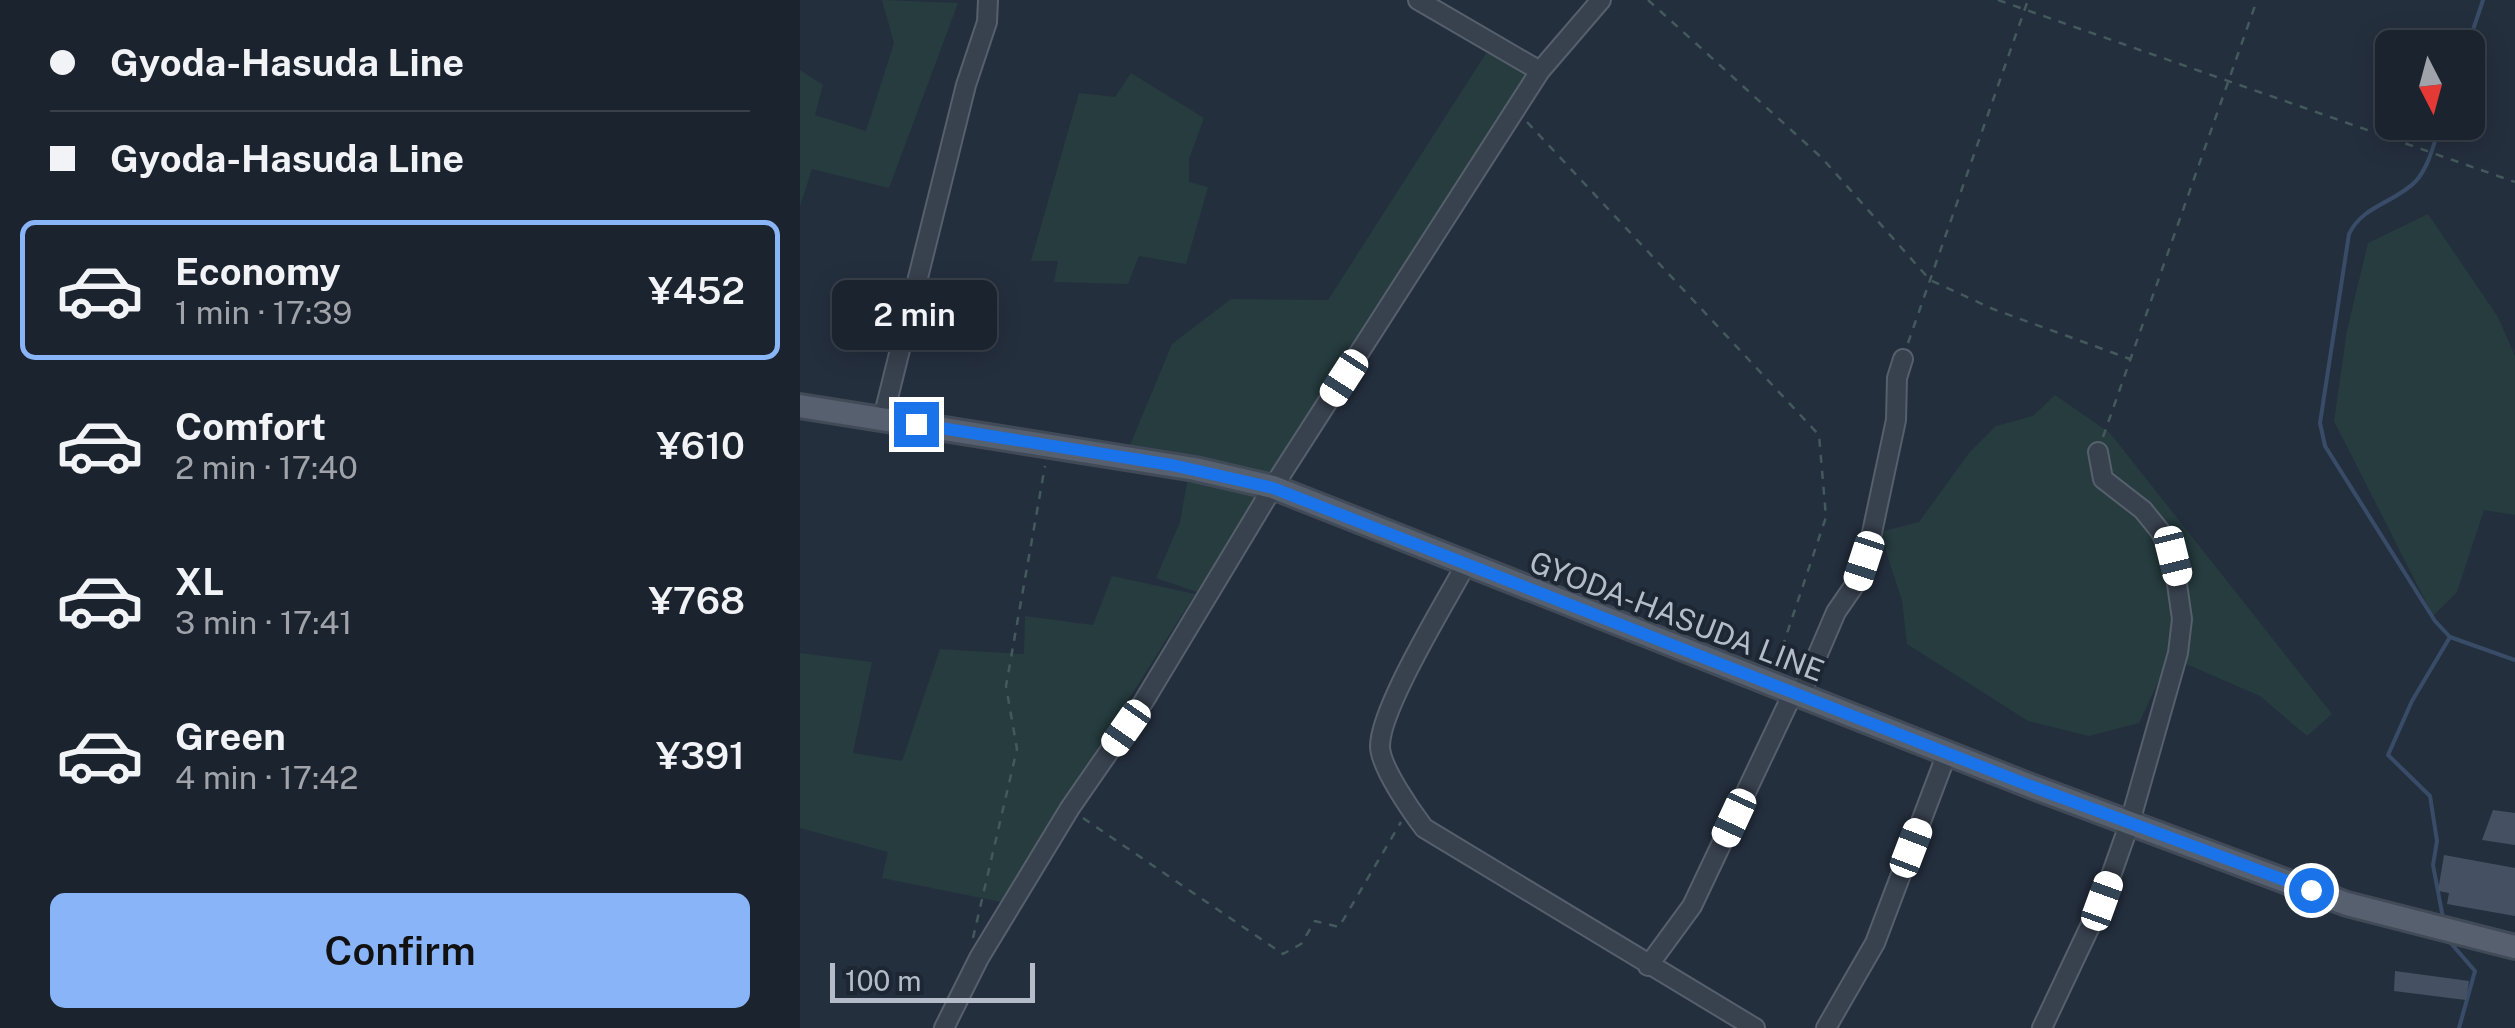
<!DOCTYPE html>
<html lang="en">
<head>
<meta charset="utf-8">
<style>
	body { margin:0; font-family:"Public Sans",sans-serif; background:#282f3a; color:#f1f3f6; height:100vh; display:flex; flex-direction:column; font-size:38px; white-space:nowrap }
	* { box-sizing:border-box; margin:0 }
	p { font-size:32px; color:#a0a4aa }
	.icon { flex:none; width:55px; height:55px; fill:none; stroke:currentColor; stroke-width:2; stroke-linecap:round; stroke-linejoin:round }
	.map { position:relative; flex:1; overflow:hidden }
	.side { display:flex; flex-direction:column; background:#1b232e; width:800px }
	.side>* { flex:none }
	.top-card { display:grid; align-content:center; height:220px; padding:0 50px; background:#1b232e }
	.needle { width:65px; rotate:174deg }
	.buttons { position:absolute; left:1575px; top:30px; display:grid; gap:20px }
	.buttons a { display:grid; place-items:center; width:110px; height:110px; border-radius:15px; background:#1b232e; box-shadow:0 5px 25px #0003,0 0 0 2px #39404a; font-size:50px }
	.scale { position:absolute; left:30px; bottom:25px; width:205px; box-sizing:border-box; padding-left:10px; border:5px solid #b4bcc9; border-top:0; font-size:28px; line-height:35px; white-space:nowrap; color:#b4bcc9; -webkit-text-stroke:8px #1d2633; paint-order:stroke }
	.end { position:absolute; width:45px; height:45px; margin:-22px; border:12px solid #1a73e8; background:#fff; box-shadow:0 0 0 5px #fff }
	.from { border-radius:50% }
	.bubble { position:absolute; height:70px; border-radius:15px; background:#1b232e; box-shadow:0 5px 25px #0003,0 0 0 2px #39404a; font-size:32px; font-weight:600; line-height:70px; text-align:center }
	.car { position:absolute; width:30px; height:60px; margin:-30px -15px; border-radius:12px; box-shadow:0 0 8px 2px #0007; background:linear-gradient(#fff 24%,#345 0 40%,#fff 0 76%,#345 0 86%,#fff 0) }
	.top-card b { display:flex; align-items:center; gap:35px; height:95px; font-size:38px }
	.top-card b+b { border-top:2px solid #39404a }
	.top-card i { width:25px; height:25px; background:#f1f3f6 }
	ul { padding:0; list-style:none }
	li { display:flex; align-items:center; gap:30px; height:140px; margin:0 20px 15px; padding:0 30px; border:5px solid transparent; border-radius:15px }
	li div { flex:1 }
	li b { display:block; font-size:38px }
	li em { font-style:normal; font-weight:600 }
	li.selected { border-color:#8ab4f8 }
	li>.icon { width:90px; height:90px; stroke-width:1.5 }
	.button { display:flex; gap:20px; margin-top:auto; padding:20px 50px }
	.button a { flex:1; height:115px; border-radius:15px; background:#8ab4f8; color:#111; font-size:40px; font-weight:600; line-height:115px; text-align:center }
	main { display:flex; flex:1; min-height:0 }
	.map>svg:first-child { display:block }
</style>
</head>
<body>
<main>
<section class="side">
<div class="top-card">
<b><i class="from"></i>Gyoda-Hasuda Line</b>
<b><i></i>Gyoda-Hasuda Line</b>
</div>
<ul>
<li class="selected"><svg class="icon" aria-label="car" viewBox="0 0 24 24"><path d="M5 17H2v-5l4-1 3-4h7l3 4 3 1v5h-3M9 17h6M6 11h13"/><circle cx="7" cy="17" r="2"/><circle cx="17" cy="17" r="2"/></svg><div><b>Economy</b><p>1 min · 17:39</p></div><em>¥452</em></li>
<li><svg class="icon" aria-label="car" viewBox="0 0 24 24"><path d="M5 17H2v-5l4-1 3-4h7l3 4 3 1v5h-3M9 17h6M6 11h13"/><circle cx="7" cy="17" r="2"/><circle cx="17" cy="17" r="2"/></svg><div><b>Comfort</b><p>2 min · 17:40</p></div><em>¥610</em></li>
<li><svg class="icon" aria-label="car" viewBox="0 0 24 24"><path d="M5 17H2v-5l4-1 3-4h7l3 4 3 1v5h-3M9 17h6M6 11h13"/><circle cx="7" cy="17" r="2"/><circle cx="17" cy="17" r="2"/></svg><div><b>XL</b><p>3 min · 17:41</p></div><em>¥768</em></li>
<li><svg class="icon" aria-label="car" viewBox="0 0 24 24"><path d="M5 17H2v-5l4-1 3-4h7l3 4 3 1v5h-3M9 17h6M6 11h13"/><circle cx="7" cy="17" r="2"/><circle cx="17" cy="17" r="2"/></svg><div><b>Green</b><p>4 min · 17:42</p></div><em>¥391</em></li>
</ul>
<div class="button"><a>Confirm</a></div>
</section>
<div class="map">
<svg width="1715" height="1028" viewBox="0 0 1715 1028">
	<rect width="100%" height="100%" fill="#242f3e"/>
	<path fill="#263c3f" d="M82 0 158 3 89 188 12 169 0 206V70L23 85 15 115 66 131 94 43Z
		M690 47 732 74 471 476 330 445 372 344 431 299 528 300Z
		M331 73 404 118 389 159V182L408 187 386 264 339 256 328 284 254 282 258 261H231L279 93 315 97Z
		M1628 214 1698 317 1715 356V515L1684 510 1657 592 1633 616 1534 421 1547 330 1568 243Z
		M1255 395 1310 433 1532 714 1507 736 1460 696 1370 657 1339 723 1289 736 1228 721 1107 644 1102 601 1080 532 1119 522 1169 453 1196 426 1233 416Z
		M388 477 457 494 397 592 356 578 380 522Z
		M312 576 395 594 201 902 82 878 88 852 0 828V653L72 662 53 753 102 761 140 649 224 654 225 616 293 625Z"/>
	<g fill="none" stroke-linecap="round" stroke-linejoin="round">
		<path stroke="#394c67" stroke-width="4" d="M1667 48 1683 0
			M1641 122C1634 142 1630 165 1616 181 1595 203 1563 205 1549 234L1520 423 1525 446 1635 621 1650 637 1715 660
			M1643 918 1633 865 1637 841 1630 796 1588 755 1612 701 1650 637
			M1649 941 1675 971 1659 1028"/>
	</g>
	<path fill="#455162" d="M1693 810 1715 813V845L1682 840Z
		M1644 855 1715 868V916L1647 904 1649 893 1638 891Z
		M1595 971 1669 981 1666 1000 1594 991Z"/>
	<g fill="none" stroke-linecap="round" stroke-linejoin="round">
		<g stroke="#565f6c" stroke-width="22">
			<path id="minor" d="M618 0 740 71
				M83 418 166 85 187 22 188 0
				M665 566C645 603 579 710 580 747 581 768 612 812 624 828L955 1028
				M1000 696 1036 612 1058 580 1070 542 1096 420 1097 378 1103 359
				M848 966 892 906 993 693
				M144 1028 179 958 270 808 344 701 473 487 740 71 801 0
				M1026 1028 1075 943 1147 753
				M1242 1028 1302 901 1330 822 1378 653 1382 619 1373 556 1360 531 1343 510 1303 479 1298 452"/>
		</g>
		<g stroke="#414a57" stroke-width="28">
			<path id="major" d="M0 406 395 469 473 487 1228 785 1547 904 1715 947"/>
		</g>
		<path stroke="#44595c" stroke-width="2.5" stroke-dasharray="8 8" stroke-linecap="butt" d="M848 0 1022 158 1130 280 1193 309 1330 359
			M1198 0 1715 182
			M727 122 1019 435 1026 517 976 666
			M1108 343 1228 0
			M1303 437 1457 0
			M283 818 483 954 501 944 515 921 539 927 601 822
			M173 938 217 749 206 686 245 466"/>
		<use href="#minor" stroke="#38414e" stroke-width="18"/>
		<use href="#major" stroke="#56606e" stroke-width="22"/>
	</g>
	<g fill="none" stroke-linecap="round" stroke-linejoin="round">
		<path stroke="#1a73e8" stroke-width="12" d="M116 424 372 465 473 488 1228 785 1511 890"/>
	</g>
	<g text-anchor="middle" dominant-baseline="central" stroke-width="8" stroke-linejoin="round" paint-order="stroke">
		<g font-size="30" fill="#b4bcc9" stroke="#1d2633">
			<text transform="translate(877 616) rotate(21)">GYODA-HASUDA LINE</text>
		</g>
	</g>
</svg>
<div class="buttons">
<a><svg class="needle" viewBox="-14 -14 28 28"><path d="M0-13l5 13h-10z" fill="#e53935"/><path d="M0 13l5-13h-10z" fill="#a0a4aa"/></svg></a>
</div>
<div class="scale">100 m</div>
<i class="end from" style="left:1511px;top:890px"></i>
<i class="end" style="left:116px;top:424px"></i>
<div class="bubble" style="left:32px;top:280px;width:165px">2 min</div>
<i class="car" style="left:544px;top:378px;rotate:213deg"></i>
<i class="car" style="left:1373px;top:556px;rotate:166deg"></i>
<i class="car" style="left:1064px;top:561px;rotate:198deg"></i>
<i class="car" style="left:326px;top:728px;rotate:215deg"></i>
<i class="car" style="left:934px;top:818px;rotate:205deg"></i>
<i class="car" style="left:1111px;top:848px;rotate:21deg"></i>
<i class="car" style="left:1302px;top:901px;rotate:20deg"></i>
</div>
</main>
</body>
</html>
